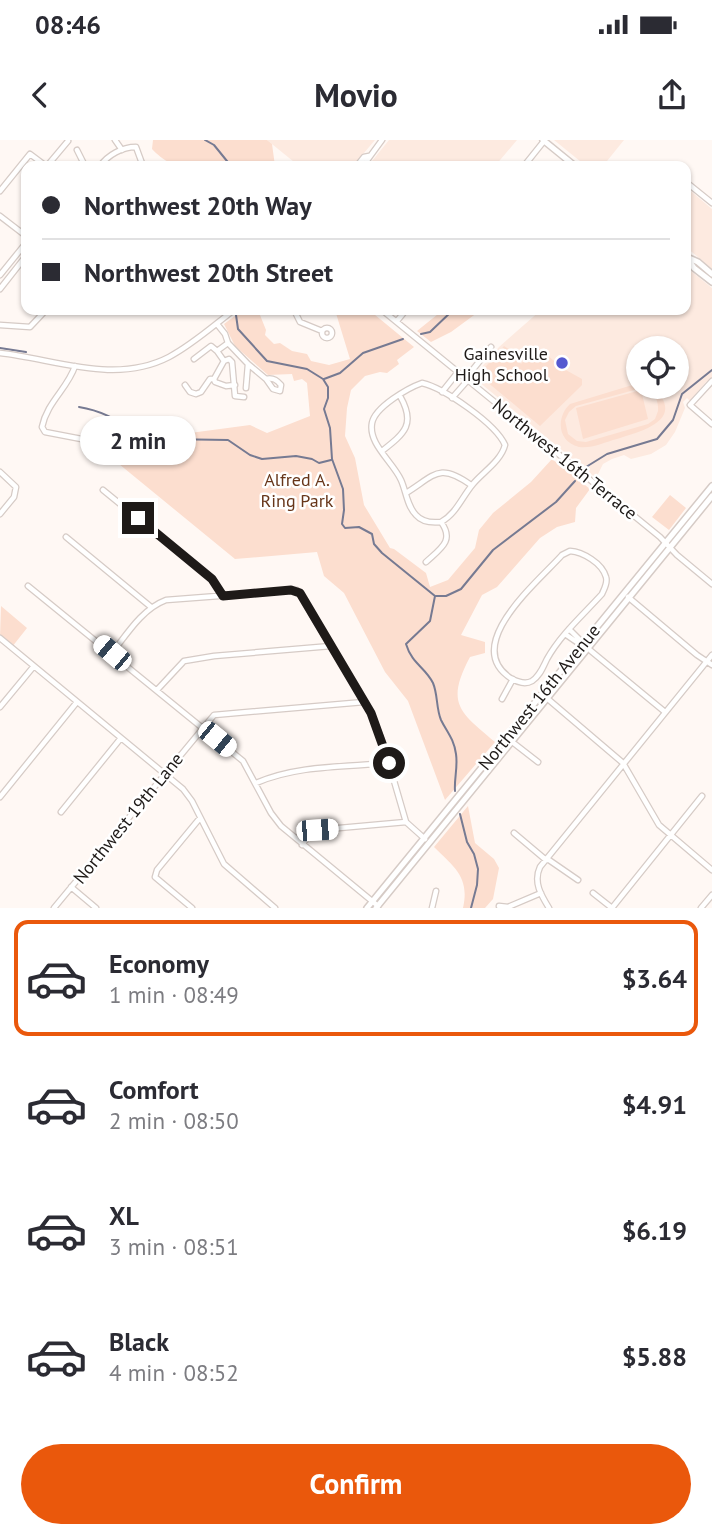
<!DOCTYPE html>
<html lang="en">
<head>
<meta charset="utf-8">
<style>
	body { margin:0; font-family:"PT Sans",sans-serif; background:#f2f2f3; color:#2b2b33; height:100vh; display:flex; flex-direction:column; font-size:26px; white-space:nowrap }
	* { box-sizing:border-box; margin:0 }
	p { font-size:23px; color:#7c7c81 }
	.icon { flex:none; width:38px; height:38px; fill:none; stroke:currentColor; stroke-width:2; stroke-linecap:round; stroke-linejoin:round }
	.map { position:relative; height:768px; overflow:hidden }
	.side { display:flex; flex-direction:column; background:#fff; flex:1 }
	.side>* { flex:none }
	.top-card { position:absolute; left:21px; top:21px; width:670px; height:154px; border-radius:14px; box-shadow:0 2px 5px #0004; display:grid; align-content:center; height:154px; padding:0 21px; background:#fff }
	.buttons { position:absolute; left:626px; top:196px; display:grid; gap:14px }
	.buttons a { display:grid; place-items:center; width:63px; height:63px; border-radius:50%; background:#fff; box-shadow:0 2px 5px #0004; font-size:35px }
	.end { position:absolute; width:32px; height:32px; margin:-16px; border:9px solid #1e1a18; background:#fff; box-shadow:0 0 0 4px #fff }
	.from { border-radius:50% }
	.bubble { position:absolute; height:49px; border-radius:24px; background:#fff; box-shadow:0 2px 5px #0004; font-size:23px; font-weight:800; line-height:49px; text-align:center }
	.car { position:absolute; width:21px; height:42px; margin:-21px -10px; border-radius:9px; box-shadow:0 0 5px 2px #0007; background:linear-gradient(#fff 24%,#345 0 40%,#fff 0 76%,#345 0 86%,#fff 0) }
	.top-card b { display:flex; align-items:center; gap:24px; height:66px; font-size:26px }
	.top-card b+b { border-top:2px solid #e1e1e2 }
	.top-card i { width:18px; height:18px; background:#2b2b33 }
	ul { padding:12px 0 0; list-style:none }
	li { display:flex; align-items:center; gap:21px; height:116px; margin:0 14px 10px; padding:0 7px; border:4px solid transparent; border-radius:14px }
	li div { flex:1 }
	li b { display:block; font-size:26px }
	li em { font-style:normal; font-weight:800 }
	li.on { border-color:#ea580c }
	li>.icon { width:63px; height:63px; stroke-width:1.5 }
	.cta { display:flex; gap:14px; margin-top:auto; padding:14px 21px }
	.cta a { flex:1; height:80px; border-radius:42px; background:#ea580c; color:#fff; font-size:28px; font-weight:800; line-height:80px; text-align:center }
	.status { display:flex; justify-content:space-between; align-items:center; height:49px; padding:0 35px; background:#fff; direction:ltr }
	.status svg { height:19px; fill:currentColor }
	header { display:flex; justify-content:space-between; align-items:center; height:91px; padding:0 21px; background:#fff; font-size:32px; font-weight:800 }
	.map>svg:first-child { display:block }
</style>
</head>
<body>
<div class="status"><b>08:46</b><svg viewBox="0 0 49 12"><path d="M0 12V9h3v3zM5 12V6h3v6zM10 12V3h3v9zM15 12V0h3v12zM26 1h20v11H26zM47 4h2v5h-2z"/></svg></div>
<header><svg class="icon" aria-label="back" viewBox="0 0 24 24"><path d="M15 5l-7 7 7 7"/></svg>Movio<svg class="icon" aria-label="share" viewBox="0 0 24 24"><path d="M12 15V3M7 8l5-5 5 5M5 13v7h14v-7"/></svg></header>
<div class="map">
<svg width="712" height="768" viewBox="0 0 712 768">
	<rect width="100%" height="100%" fill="#fff8f4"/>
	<path fill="#fdeae0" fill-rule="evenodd" d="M267 0H375L353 26H299Z
		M389 0H517L495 26H368Z
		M554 0H624L603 26H586Z
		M686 47 712 69V129L686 107Z
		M686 127 712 148V239L706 242 690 261 687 258 683 262 685 268 675 292 666 305 651 314 631 319 624 315 612 319 603 324 596 338 473 237 499 207 541 170H686ZM639 208H677V247H639Z"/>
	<path fill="#fcdecf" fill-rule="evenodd" d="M153 0H267L272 4 275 26H206C195 18 182 27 171 23 163 20 157 14 152 9Z
		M243 170H268L260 175 266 190 265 195 274 204 280 203 292 211 307 214 311 221 329 225 350 219 335 170H369L414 207 397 220 399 224 387 233 380 232 365 236 351 250 347 268 345 296 355 318 364 365 390 408 394 409 426 433 430 447 448 440 475 408 479 390 493 373 531 342 552 319 590 349 576 368 575 382 557 387 540 398 497 447 482 455 461 495 485 502V513L470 517C445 564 460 572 495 602L445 660 408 561 385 532 344 453 324 436 317 412 235 419 119 324 155 280 190 293 250 285 267 293 310 276 307 243 302 239 294 241 292 234 268 235 235 206 224 184Z
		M443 170H481L451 192 431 202 417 191Z
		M504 206 513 212 521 224 537 207 564 229 582 239V245L577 250 540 286 480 236V233Z
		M639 243V247L655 249C686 281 639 292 617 299 605 302 591 309 579 307 557 302 556 277 570 264ZM638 249C652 249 659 257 658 271L655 279 648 284 586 302 577 301 568 294 565 280 569 272 576 266Z
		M641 250 648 279 583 299 576 268Z
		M670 355 686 368 669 390 652 377Z
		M1 466 27 488 12 507 0 497Z
		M468 666 475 703 494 719 499 728 493 759 485 768H463C470 737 454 727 434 707Z"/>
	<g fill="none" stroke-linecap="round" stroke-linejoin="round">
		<path stroke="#767a92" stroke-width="2" d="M205 0 214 5 231 26
			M236 175 238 189 267 221 307 229 323 239
			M421 194 430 192 453 170
			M0 208 26 212
			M323 239 328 247V258L324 269 330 288 332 319 343 349 344 370 342 384 345 388 359 387 372 394 374 404 382 413 435 456 430 481 406 504C412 524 425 527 433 543 438 555 436 568 441 580 447 592 454 599 456 614 458 627 454 639 455 651
			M324 239 340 233 363 213 403 199
			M79 267C98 270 119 279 134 293 140 299 143 303 151 306L165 299 228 300 250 315 262 319 296 316 312 319 319 323 331 320
			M586 327 607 314 657 299 673 280 682 254 712 230
			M436 456H446L461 449 493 410 556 362 575 341
			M460 674 467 702 474 714 478 729 477 745 471 768"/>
		<g stroke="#d6cbc6" stroke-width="7">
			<path id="minor" d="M115 0 122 10
				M77 10 85 26
				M47 26 68 1
				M100 26C108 15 122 7 136 7L143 26
				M357 26 364 17 369 16
				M363 26 382 0
				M524 26 544 1
				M686 42 712 63
				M0 51 30 14 46 26
				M0 76 26 96
				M0 135 26 103
				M0 149 26 116
				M294 170 300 182 322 191
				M382 170 660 397 677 415 712 444
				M397 181 406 170
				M0 185 30 187 46 170
				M322 193a5 5 0 1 1 10 0a5 5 0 1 1-10 0Z
				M228 203 248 224 246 248
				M217 211 224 221 229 219 232 222 235 256 244 257
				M0 213C55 219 115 245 169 217 192 205 213 186 234 170
				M194 219 211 206 217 211 228 203 225 194 217 184
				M224 221 214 239 215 242 226 246 235 245
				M248 224 266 239C273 237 277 240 281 245L280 251 273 249 266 239
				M75 226C68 248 47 262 42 287L45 292 123 307
				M466 238 491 207
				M712 241 690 265 712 284
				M422 243C444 248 496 284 505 305 501 321 483 332 473 344 462 357 456 374 441 382 432 383 422 382 416 375 407 366 406 351 401 340 393 322 368 304 372 283 375 267 408 248 422 243Z
				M185 245 190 252 196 254 201 252 210 239H214
				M442 252 458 232
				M452 258 468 240
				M382 311C405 293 416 284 400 256
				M0 332 16 347 14 357 0 374
				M103 350 212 439 223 456
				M406 353C435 335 439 322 471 345
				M66 397 151 467
				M570 411C583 412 602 423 606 437 608 443 604 449 602 454 583 475 561 494 547 519 543 527 540 536 532 541 525 545 518 542 512 539 459 506 539 441 562 415Z
				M426 422C440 409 455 401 441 382
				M28 446 243 621 271 673 281 686 378 766
				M628 457 697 515 712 525
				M569 489 591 511 665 572
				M565 494 584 507
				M0 498 183 649 192 661 224 724 275 768
				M112 513C127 494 142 469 166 460L297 450 371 573 383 603 406 682 425 699
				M157 550 184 521 214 516 331 506
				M542 554 623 623 659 685 712 730
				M502 559 513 539
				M0 567 34 526
				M511 601 538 622
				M256 643C297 625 345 627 389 623
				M0 657 77 562
				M61 672 121 598
				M514 693 546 720H549L578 740
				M302 705 310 694 317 690 406 682
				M71 747 96 768
				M593 753 612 768
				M499 766 508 767 541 753
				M54 768 214 575 364 562
				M192 768 155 737 157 730 200 678
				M432 768 436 751
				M549 768C541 755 533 742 540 727L712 515
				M612 768 702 656
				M701 768 712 755"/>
		</g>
		<g stroke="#d6cbc6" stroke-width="8">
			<path id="major" d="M543 0 575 26
				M687 118 694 128 712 142
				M689 118 698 122 712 134
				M367 768 712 346
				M376 768 712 356"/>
		</g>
		<use href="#minor" stroke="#fff" stroke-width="4.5"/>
		<use href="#major" stroke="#fff" stroke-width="5"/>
	</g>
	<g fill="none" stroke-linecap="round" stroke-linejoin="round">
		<path stroke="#1e1a18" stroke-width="9" d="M138 378 212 439 223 456 291 450 300 453 371 573 389 623"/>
	</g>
	<circle fill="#5559d0" stroke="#fff" stroke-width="2.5" cx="562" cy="223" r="7"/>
	<g text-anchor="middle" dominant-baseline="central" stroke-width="5" stroke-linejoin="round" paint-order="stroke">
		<g font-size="18" fill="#1e1a18" stroke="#fff" text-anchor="end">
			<text x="548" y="213">Gainesville<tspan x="548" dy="21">High School</tspan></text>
		</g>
		<g font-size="18" fill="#1e1a18" stroke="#fff">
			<text transform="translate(565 319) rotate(39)">Northwest 16th Terrace</text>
			<text transform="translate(539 557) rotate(-51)">Northwest 16th Avenue</text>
			<text transform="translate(128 678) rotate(-51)">Northwest 19th Lane</text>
		</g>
		<g font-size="18" fill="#67361a" stroke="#fff">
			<text x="297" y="339">Alfred A.<tspan x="297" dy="21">Ring Park</tspan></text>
		</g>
	</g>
</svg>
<div class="buttons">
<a><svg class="icon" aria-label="locate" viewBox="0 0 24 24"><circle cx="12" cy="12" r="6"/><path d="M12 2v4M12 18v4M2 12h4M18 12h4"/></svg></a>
</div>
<i class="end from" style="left:389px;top:623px"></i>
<i class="end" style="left:138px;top:378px"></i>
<div class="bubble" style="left:80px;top:276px;width:116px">2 min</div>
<i class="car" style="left:112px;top:513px;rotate:310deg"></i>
<i class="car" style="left:217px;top:599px;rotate:129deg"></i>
<i class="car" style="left:317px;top:690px;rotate:86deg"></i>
<div class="top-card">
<b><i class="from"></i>Northwest 20th Way</b>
<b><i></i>Northwest 20th Street</b>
</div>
</div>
<section class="side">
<ul>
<li class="on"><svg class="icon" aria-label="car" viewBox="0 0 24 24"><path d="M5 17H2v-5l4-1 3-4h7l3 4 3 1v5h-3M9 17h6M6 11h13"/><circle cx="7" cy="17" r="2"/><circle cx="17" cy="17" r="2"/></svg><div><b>Economy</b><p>1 min · 08:49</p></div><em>$3.64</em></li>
<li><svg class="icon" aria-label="car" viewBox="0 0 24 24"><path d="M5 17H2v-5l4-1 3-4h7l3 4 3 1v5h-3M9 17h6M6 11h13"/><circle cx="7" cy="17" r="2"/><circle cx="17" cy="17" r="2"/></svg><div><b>Comfort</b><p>2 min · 08:50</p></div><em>$4.91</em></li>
<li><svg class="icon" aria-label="car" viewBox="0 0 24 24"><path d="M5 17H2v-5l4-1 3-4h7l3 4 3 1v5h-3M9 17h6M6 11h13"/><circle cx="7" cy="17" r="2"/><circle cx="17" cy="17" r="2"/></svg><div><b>XL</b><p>3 min · 08:51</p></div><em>$6.19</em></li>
<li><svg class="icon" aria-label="car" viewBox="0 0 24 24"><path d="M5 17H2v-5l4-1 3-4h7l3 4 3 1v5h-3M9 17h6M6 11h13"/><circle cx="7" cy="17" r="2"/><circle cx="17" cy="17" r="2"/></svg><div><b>Black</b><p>4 min · 08:52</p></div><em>$5.88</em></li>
</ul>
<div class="cta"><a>Confirm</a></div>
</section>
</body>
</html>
